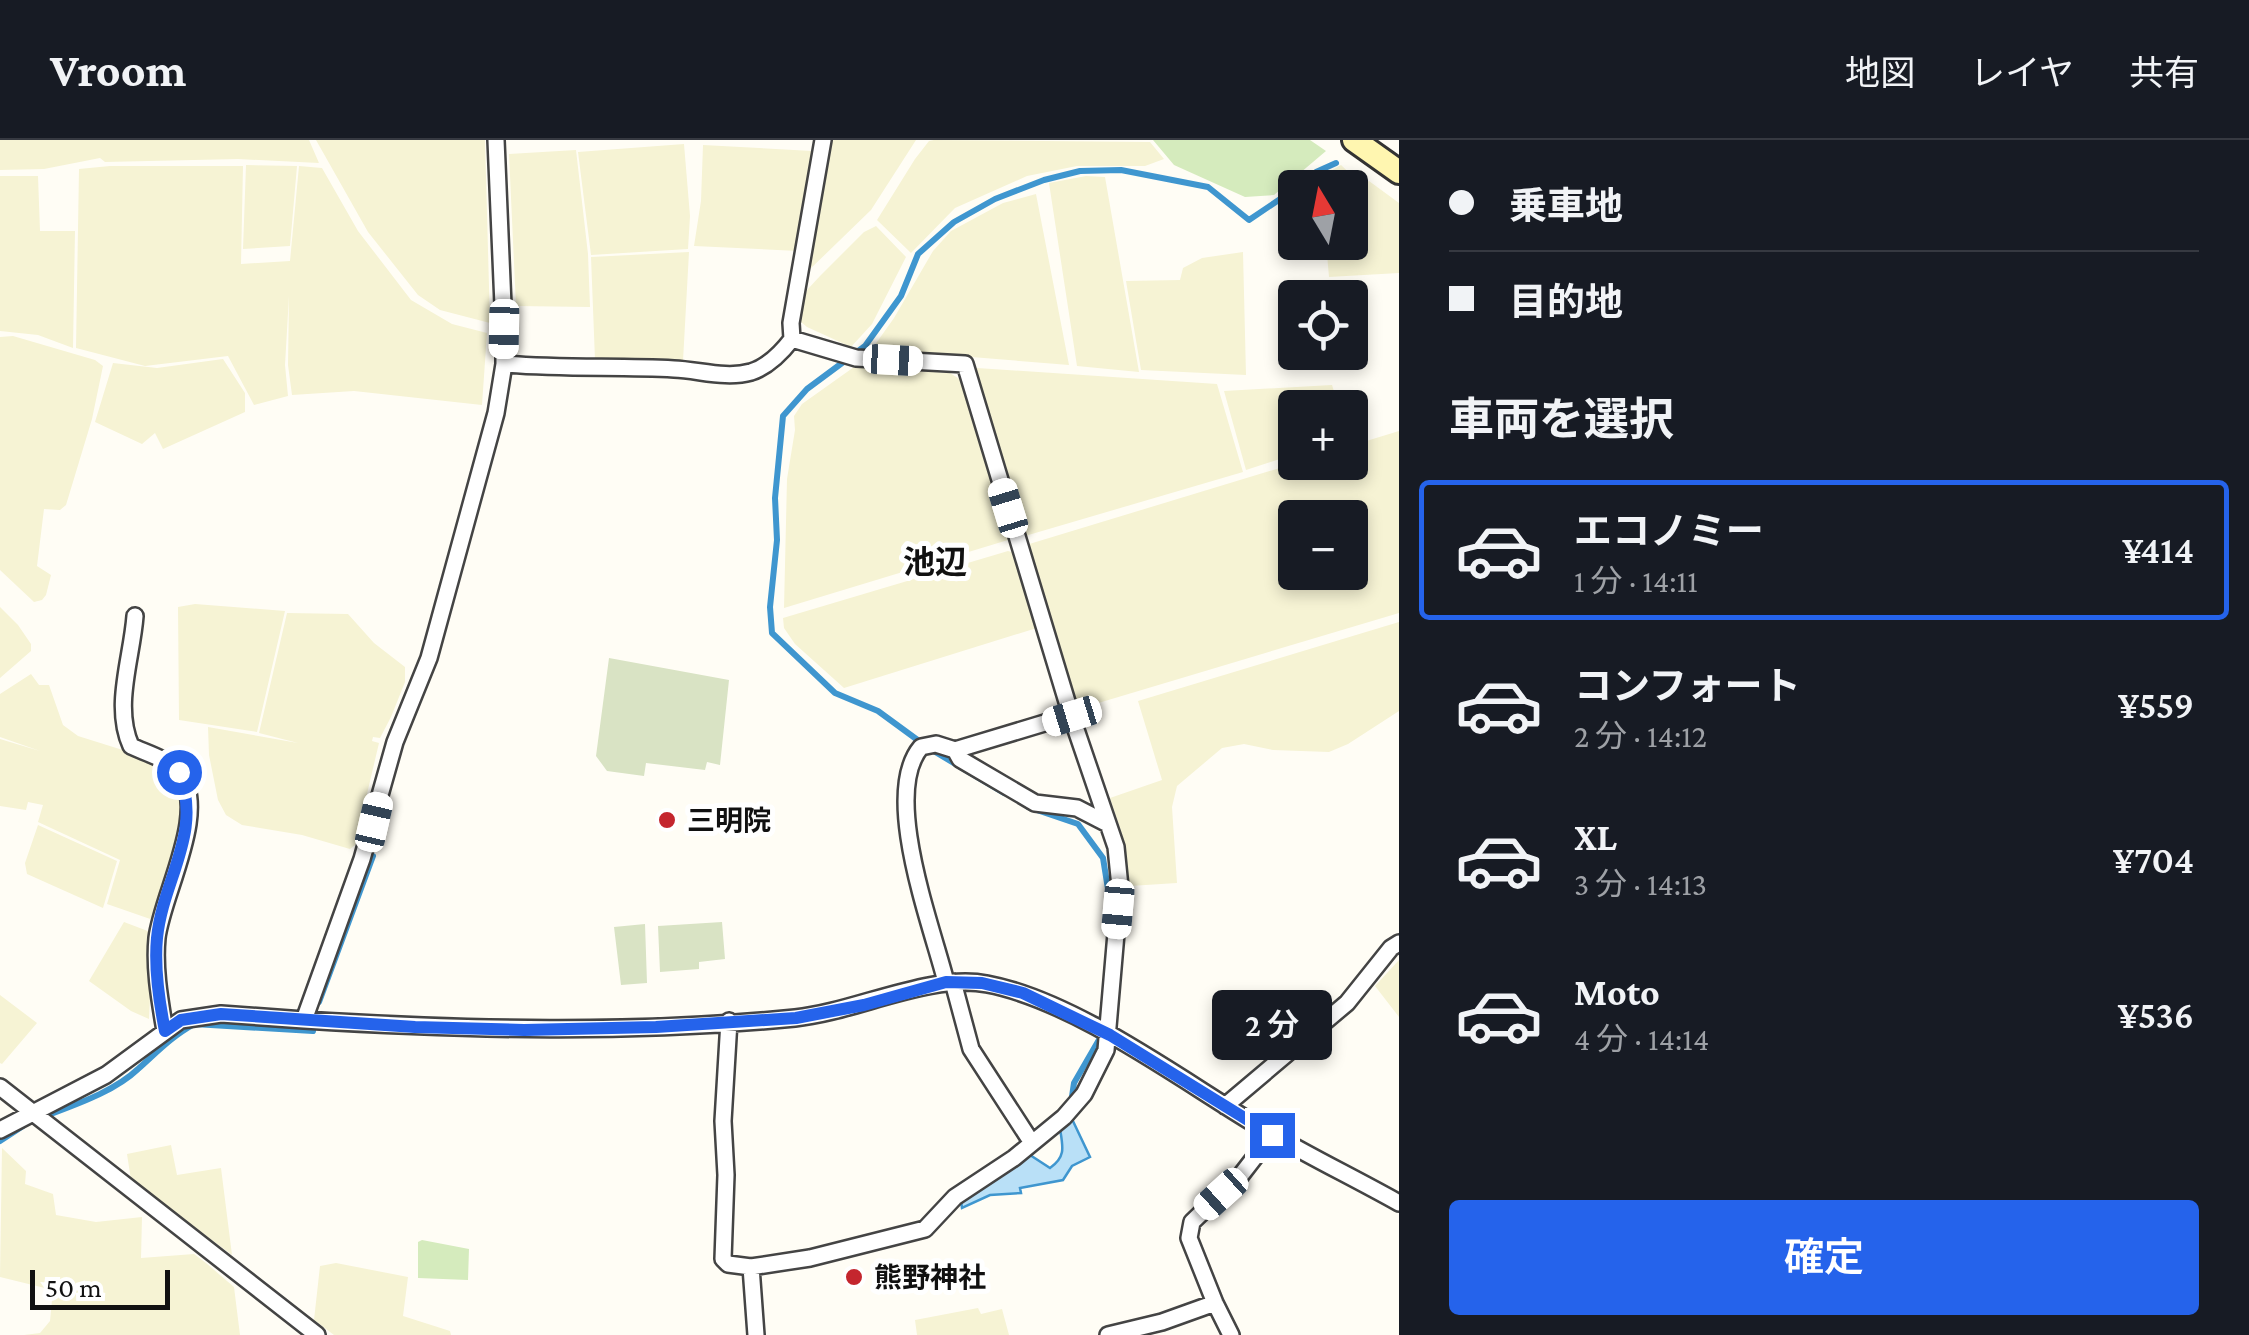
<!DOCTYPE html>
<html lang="ja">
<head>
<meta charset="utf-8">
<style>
	body { margin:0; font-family:"Crimson Pro","Noto Sans JP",serif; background:#20242c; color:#f1f3f6; height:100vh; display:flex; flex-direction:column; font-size:38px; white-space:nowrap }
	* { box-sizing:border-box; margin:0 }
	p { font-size:32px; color:#9ea1a6 }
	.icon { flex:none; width:55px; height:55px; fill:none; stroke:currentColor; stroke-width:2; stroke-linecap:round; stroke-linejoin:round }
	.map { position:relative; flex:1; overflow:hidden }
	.panel { display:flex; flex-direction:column; background:#171b24; width:850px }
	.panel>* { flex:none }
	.hud { display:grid; align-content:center; height:220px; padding:0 50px; background:#171b24 }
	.needle { width:65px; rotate:350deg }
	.tools { position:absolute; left:1278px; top:30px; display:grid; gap:20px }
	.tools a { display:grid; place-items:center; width:90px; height:90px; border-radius:10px; background:#171b24; box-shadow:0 5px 15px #0003; font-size:50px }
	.scale { position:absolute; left:30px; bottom:25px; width:140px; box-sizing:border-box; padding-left:10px; border:5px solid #111; border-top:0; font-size:28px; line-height:35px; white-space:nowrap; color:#111; -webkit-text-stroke:8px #fff; paint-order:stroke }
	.end { position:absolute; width:45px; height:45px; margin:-22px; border:12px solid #2563eb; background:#fff; box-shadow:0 0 0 5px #fff }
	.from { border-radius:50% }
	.bubble { position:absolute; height:70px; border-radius:10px; background:#171b24; box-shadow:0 5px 15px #0003; font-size:32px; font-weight:600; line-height:70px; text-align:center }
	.car { position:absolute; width:30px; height:60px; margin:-30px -15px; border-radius:12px; box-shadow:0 0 8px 2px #0007; background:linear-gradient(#fff 24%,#345 0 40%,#fff 0 76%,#345 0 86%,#fff 0) }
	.hud b { display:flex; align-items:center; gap:35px; height:95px; font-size:38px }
	.hud b+b { border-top:2px solid #363941 }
	.hud i { width:25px; height:25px; background:#f1f3f6 }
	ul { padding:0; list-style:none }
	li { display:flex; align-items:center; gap:30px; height:140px; margin:0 20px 15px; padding:0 30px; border:5px solid transparent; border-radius:10px }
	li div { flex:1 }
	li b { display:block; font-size:38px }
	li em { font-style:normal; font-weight:600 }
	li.on { border-color:#2563eb }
	li>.icon { width:90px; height:90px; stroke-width:1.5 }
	h2 { padding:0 50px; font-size:45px; line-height:120px }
	.primary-button { display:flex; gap:20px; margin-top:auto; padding:20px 50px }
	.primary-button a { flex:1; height:115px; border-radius:10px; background:#2563eb; color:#fff; font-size:40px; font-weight:600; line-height:115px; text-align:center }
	header { display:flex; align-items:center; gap:60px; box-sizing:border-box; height:140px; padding:0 50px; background:#171b24; border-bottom:2px solid #363941 }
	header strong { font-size:48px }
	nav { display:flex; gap:55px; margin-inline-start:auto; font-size:35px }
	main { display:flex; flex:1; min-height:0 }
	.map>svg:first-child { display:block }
</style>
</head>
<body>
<header>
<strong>Vroom</strong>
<nav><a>地図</a><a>レイヤ</a><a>共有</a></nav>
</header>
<main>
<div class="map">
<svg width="1399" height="1195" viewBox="0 0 1399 1195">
	<rect width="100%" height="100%" fill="#fffdf5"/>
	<path fill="#f6f3d4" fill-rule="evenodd" d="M0 0H309L319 23 238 19 105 22 100 18 44 29 0 30Z
		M316 0H485L490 183 440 170 418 155 368 92Z
		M829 0H916L871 70 806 133Z
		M934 0 1150 2 1164 19 1145 26H1077L1027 36 955 68 911 113 877 80 915 19 929 1Z
		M684 4 690 76 688 109 591 115 578 12Z
		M703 5 812 11 798 111 694 106 701 61Z
		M576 10 588 114 590 167 516 166 509 14Z
		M246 25 297 26 290 106 243 109Z
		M1341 25 1362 45 1369 41 1399 63V133L1329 137 1326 103 1350 102V48L1321 47 1320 37Z
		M110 26H243L241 124 290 121 299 26 322 28 358 91 411 160 452 184 487 193 482 265 354 251 292 255 288 225 289 156 285 225 288 256 254 265 228 216 145 226 76 208 79 29Z
		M0 36H38L40 91H75L73 208 38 195 0 191Z
		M1086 36 1105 37 1139 232 1077 226 1049 43Z
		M1036 54 1069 225 872 209 894 178 933 111 951 91 1003 63Z
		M876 86 906 117 872 184 851 207 807 187 801 182 802 169 807 150 820 136 864 92Z
		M689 112 683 221 595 220 591 117Z
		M1243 112 1246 235 1141 230 1126 141 1180 140 1183 128 1202 118Z
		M13 196 95 220 103 226 92 279 66 365 60 370 44 369 37 426 51 435 46 455 42 460 34 462 0 430V197Z
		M223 219 245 253V272L163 309 155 293 142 304 95 282 113 223 157 228Z
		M854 227 950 233 961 240 1010 393 1008 400 784 468 787 339 795 290 794 276 802 264Z
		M977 228 1217 244 1243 332 1025 396 973 230Z
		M1332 245 1339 267 1295 268V314L1246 330 1224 251Z
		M1399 291V473L1075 570 1026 405 1296 323 1350 322V306ZM1295 378H1350V432H1295Z
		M1008 411 1015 413 1040 487 844 548 795 504 784 488 783 478Z
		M195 464 285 471 257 592 179 580 178 467Z
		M0 467 18 485 31 504V511L0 538Z
		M287 473 348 474 374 503 405 527V542L391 577 380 598 373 597 372 601 379 603 355 705 350 709 302 695 242 685 226 675 218 660 209 615 208 587 298 603 259 593Z
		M1399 482V571L1348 604 1329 612 1273 610 1244 604 1222 608 1177 646 1172 667 1177 743 1130 746 1122 694 1110 658 1162 640 1138 561Z
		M31 534 39 545H49L63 585 78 596 145 617 170 633 180 645 183 682 156 781 107 764 120 720 38 682 43 665 28 662 26 670 0 666V599L40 611 0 597V554Z
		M38 685 117 721 103 768 27 734 25 723Z
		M124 782 153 793 149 879 131 871 89 841Z
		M1399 820V877L1375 846Z
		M0 855 37 883 2 924 0 923Z
		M171 1005 177 1035 221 1028 232 1115 131 1040 127 1014Z
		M2 1008 26 1031 25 1044 53 1054 56 1075 96 1082 142 1077 141 1118 194 1114 206 1123 234 1147 240 1195H24L40 1193 50 1181 53 1150 0 1137Z
		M336 1123 408 1137 403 1176 450 1191 451 1195H334L314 1180 320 1126Z
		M978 1168 981 1174 1002 1169 1009 1195H917L915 1180Z"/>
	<path fill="#d5ebbd" d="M1153 0H1310L1326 11 1274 55 1245 57 1174 25Z
		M422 1100 469 1109 468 1140 418 1138V1102Z"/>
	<path fill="#d9e3c4" d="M609 518 729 540 720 625 707 622 705 630 646 623 644 636 607 631 596 616Z
		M722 782 725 819 699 822V829L660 832 658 786Z
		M645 784 647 843 621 845 614 787Z"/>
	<path fill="#b9e0f7" stroke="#3f96cf" stroke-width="2.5" d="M1072 979 1090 1017 1072 1026 1063 1040 1020 1048 1021 1053 990 1055 962 1068 961 1061 1030 1015 1050 1028C1066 1017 1063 1007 1060 989Z"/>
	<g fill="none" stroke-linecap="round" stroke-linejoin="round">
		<path stroke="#3f96cf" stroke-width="6" d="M1296 48 1316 32 1336 23
			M919 601 878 571 835 553 772 493 770 467 777 400 775 358 783 276 807 249 865 206 901 156 918 114 954 82 995 59 1044 40 1080 31 1121 30 1208 47 1249 80 1295 49
			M932 610 1004 653
			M1028 667 1078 684 1103 718 1108 749 1109 799
			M319 862 373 716
			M1071 963 1074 943 1100 898
			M43 977C74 965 114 952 138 929 156 913 172 896 194 884L313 891
			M0 1001 23 986"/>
		<g stroke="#444" stroke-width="20">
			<path id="street" d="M504 224C561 229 617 226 674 229 699 230 726 239 751 232 767 227 782 212 792 199L791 183 823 0
				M135 476C132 518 113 566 131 606 146 613 168 619 179 632 210 671 162 754 157 798 154 829 160 861 165 891
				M955 610 1071 575
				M946 842C932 786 881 654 921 607L936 604 955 610 960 619 1035 663 1077 668 1108 684
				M953 842 971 909 1032 1003
				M304 880C467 890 632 894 795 878 855 872 930 833 987 844 1073 860 1177 937 1253 983 1300 1012 1351 1036 1399 1063
				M729 881 723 981 726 1035 723 1119 728 1124 751 1127 756 1195
				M0 947 317 1195
				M1225 966 1347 863 1391 808 1399 803
				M0 990 106 935 181 880 221 874 304 880 362 719 395 602 429 518 496 273 504 224V189L496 0
				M751 1127 810 1118 925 1089 955 1057 1014 1018 1064 977 1084 954 1106 910 1120 747 1116 707 1071 575 965 224 856 218 792 199
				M1108 1195 1162 1182 1215 1163
				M1231 1195 1215 1163 1189 1098 1192 1082 1241 1035 1272 995"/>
		</g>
		<g stroke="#333" stroke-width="28">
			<path id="secondary" d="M1354 0 1399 32"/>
		</g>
		<use href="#street" stroke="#fff" stroke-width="15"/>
		<use href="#secondary" stroke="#fff6b0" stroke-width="22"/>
	</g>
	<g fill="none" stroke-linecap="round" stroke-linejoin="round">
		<path stroke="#2563eb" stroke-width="12" d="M179 632C203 694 163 738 157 798 154 829 159 861 165 891L181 880 221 874 415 887 524 890 656 887 796 878 864 865 946 842 982 843 1023 853 1110 895 1272 995"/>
	</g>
	<g fill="#c4262e" stroke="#fff" stroke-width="4">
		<circle cx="667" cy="680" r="10"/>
		<circle cx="854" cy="1137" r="10"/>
	</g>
	<g text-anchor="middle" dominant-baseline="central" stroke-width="10" stroke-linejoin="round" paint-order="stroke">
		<g font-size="28" font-weight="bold" fill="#111" stroke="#fff" text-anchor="start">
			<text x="687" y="680">三明院</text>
			<text x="874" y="1137">熊野神社</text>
		</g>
		<g font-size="32" font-weight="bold" fill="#111" stroke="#fff">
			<text x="935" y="422">池辺</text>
		</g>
	</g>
</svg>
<div class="tools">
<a><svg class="needle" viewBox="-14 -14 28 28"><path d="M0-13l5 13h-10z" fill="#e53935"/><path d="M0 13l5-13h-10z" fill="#9ea1a6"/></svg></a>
<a><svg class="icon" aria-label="locate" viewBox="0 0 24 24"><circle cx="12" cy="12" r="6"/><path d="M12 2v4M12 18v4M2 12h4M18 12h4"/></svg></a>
<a>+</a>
<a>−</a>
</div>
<div class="scale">50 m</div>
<i class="end from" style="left:179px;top:632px"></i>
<i class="end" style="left:1272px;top:995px"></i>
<div class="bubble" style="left:1212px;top:850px;width:120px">2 分</div>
<i class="car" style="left:504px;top:189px;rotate:181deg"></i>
<i class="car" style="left:893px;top:220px;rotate:93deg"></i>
<i class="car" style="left:1008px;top:368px;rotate:343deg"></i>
<i class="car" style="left:1072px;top:576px;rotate:253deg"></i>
<i class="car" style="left:374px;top:682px;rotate:13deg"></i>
<i class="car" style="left:1118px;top:769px;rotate:185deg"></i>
<i class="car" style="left:1221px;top:1054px;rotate:228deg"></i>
</div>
<section class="panel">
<div class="hud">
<b><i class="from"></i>乗車地</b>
<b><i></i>目的地</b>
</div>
<h2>車両を選択</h2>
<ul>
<li class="on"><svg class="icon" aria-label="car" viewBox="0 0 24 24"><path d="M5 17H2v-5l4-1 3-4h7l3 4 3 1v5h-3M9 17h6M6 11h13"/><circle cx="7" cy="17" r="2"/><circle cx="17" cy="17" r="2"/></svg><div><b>エコノミー</b><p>1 分 · 14:11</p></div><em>¥414</em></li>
<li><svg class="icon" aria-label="car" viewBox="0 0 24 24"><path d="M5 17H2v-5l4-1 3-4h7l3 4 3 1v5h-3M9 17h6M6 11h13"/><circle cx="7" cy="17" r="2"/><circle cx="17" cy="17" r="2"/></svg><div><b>コンフォート</b><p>2 分 · 14:12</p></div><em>¥559</em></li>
<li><svg class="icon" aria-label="car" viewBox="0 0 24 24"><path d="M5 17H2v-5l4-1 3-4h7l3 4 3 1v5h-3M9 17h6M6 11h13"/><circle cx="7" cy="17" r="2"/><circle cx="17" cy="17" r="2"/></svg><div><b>XL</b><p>3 分 · 14:13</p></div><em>¥704</em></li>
<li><svg class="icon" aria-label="car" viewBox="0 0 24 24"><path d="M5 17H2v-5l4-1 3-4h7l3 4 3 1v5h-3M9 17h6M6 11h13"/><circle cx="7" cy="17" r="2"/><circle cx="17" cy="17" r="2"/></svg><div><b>Moto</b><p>4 分 · 14:14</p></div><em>¥536</em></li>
</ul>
<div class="primary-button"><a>確定</a></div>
</section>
</main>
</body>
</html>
